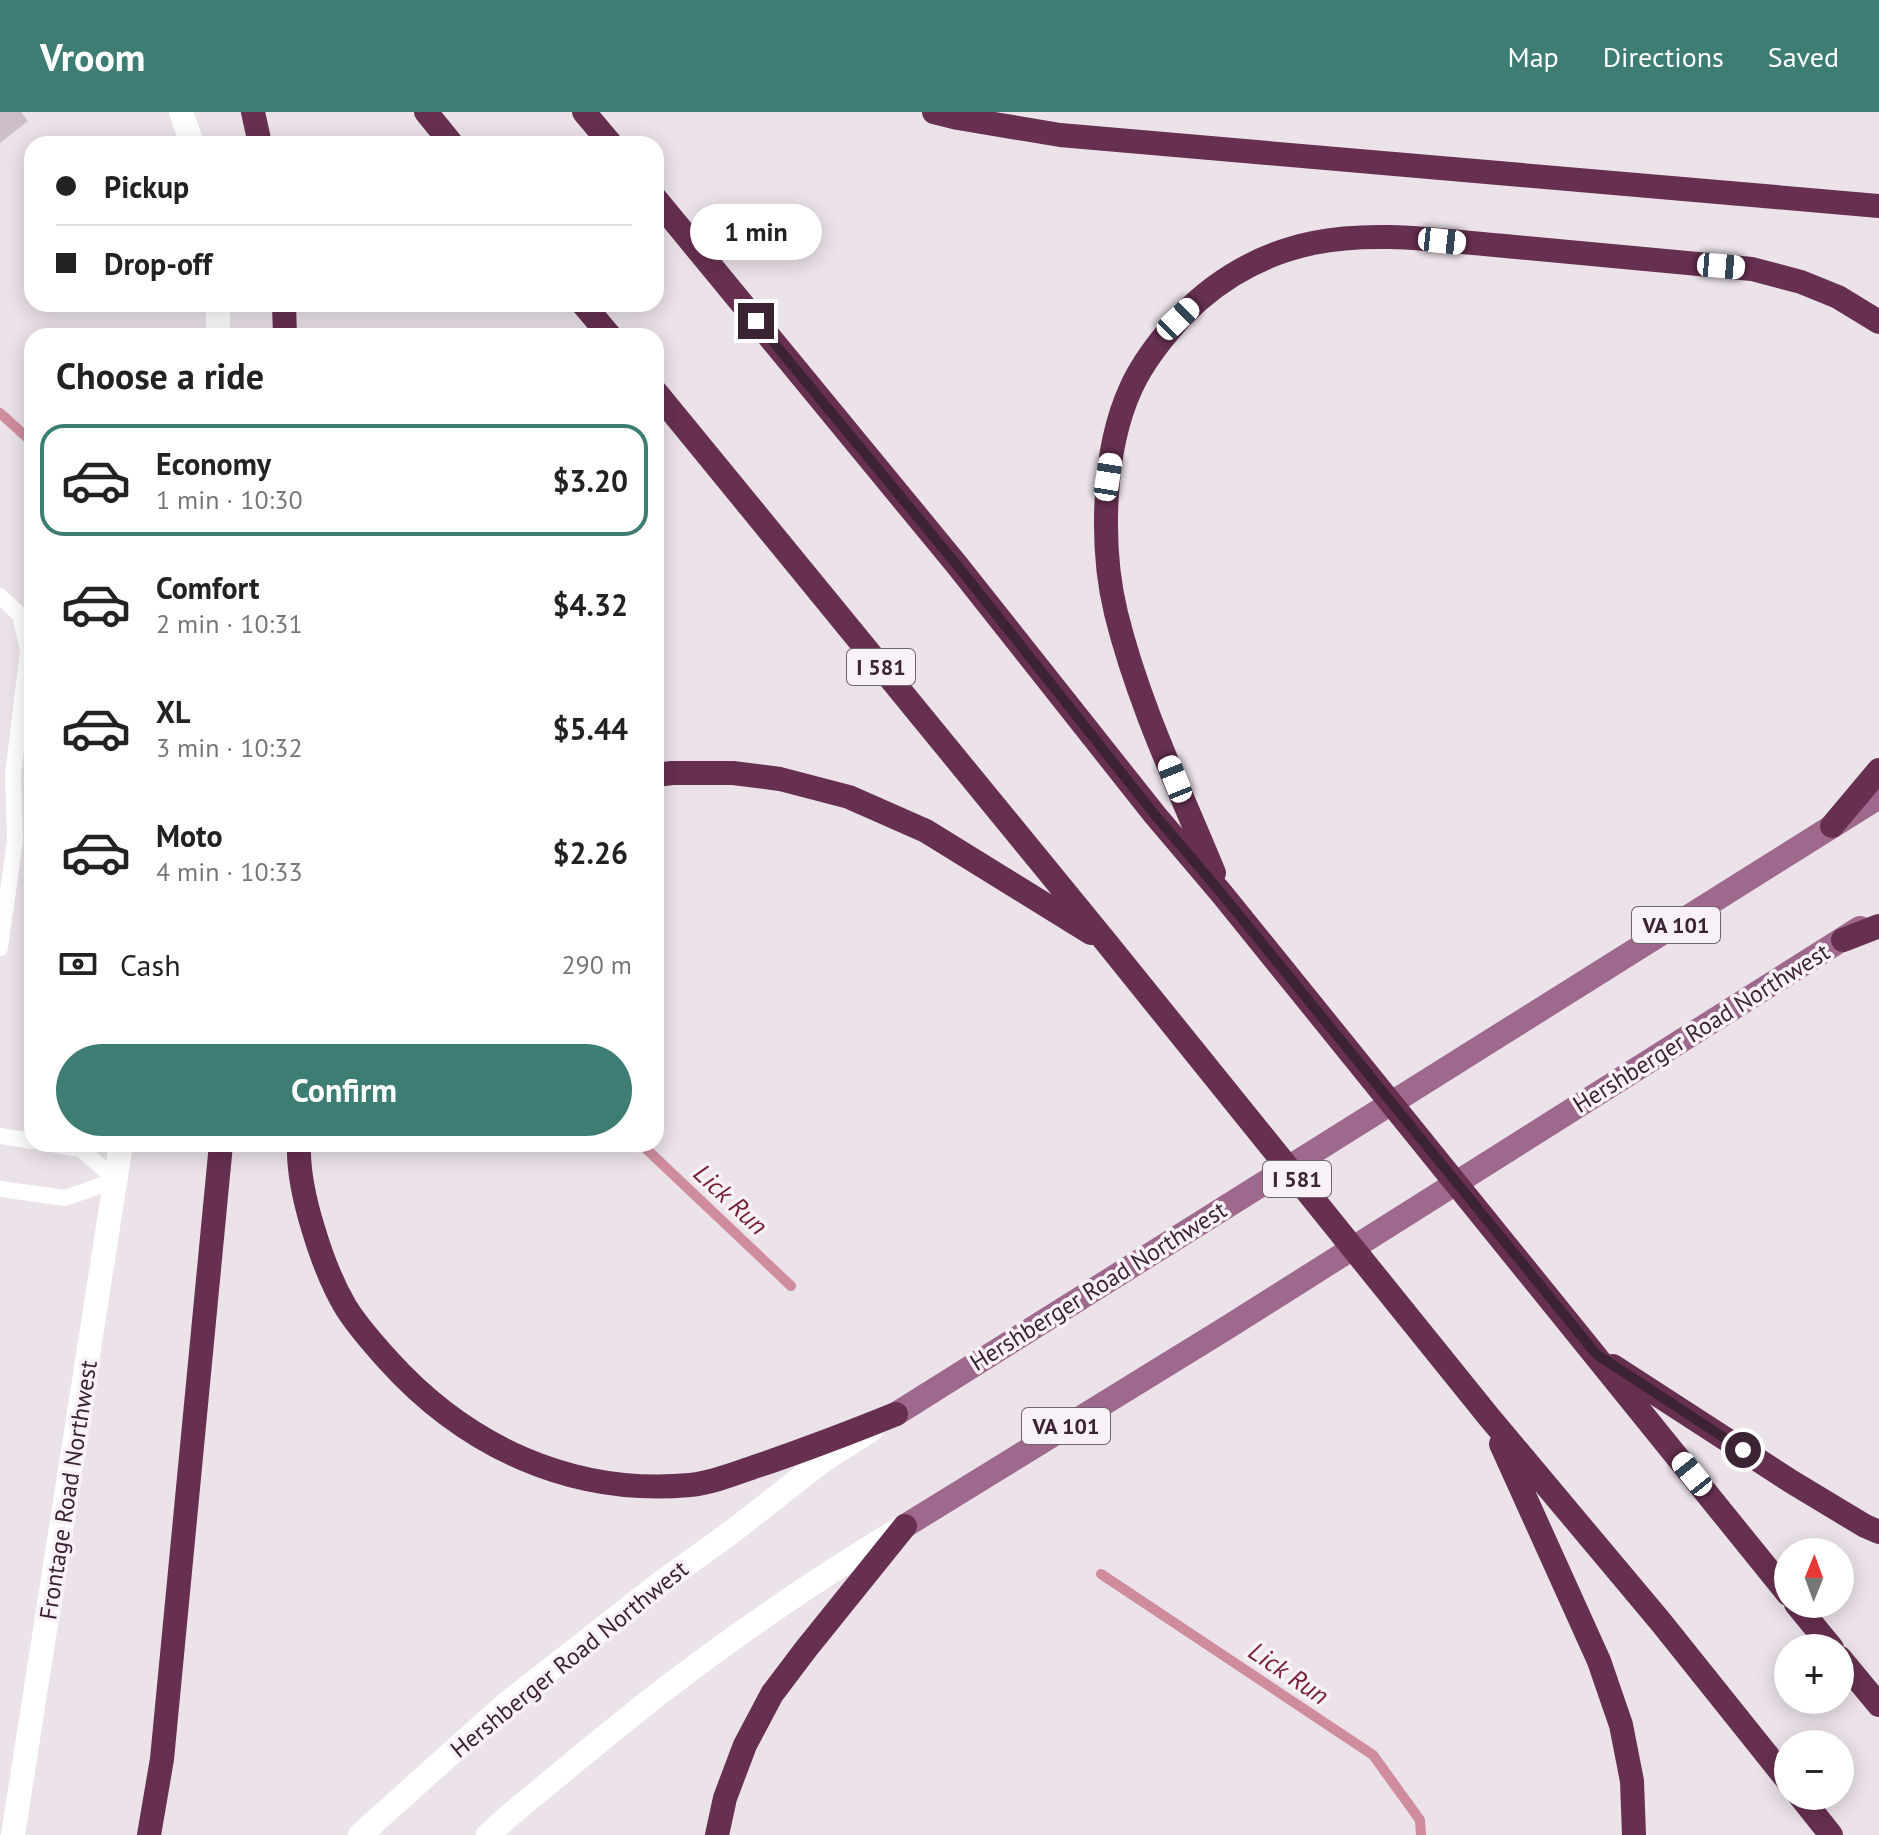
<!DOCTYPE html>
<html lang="en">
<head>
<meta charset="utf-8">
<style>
	body { margin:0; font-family:"PT Sans",sans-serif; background:#f2f2f2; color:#222; height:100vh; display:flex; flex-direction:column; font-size:30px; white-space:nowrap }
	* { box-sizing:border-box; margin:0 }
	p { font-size:26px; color:#767676 }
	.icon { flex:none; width:44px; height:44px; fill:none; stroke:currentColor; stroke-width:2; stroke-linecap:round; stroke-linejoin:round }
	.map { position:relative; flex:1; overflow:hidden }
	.side { position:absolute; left:24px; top:216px; width:640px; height:824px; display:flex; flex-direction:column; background:#fff; border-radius:24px; box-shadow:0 4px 20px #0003 }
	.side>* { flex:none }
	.top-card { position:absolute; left:24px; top:24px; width:640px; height:176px; border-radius:24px; box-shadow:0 4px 20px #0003; display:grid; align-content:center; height:176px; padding:0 32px; background:#fff }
	.needle { width:52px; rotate:1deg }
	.buttons { position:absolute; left:1774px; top:1426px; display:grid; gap:16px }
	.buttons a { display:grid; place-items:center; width:80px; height:80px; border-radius:50%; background:#fff; box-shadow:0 4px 20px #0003; font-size:40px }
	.end { position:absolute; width:36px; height:36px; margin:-18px; border:10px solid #3c2334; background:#fff; box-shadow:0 0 0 4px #fff }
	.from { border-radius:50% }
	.bubble { position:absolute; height:56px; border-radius:28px; background:#fff; box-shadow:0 4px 20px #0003; font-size:26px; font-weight:800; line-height:56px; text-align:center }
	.car { position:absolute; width:24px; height:48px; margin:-24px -12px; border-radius:10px; box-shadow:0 0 6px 2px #0007; background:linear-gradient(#fff 24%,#345 0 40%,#fff 0 76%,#345 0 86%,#fff 0) }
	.top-card b { display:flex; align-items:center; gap:28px; height:76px; font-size:30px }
	.top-card b+b { border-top:2px solid #e0e0e0 }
	.top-card i { width:20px; height:20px; background:#222 }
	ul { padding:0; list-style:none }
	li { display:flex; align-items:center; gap:24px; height:112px; margin:0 16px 12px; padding:0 16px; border:4px solid transparent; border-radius:24px }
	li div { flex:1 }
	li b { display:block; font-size:30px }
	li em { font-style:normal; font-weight:800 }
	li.on { border-color:#3d7d73 }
	li>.icon { width:72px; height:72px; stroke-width:1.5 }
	h2 { padding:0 32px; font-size:36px; line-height:96px }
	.pay { display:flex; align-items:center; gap:20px; height:88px; padding:0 32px; font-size:30px }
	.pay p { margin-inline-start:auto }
	.action { display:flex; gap:16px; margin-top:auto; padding:16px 32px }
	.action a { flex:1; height:92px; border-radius:48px; background:#3d7d73; color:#fff; font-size:32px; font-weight:800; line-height:92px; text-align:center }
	header { display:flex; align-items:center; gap:48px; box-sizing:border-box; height:112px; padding:0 40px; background:#3d7d73; color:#fff }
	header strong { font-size:38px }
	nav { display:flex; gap:44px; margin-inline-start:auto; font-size:28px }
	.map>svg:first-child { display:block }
</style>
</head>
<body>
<header>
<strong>Vroom</strong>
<nav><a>Map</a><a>Directions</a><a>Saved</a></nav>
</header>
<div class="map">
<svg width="1879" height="1723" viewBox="0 0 1879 1723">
	<rect width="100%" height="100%" fill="#ebe2ea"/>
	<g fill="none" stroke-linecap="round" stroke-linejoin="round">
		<path stroke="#ce8c9d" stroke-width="10" d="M0 301 32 330
			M641 1032 791 1174
			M1101 1462 1373 1643 1420 1708 1421 1723"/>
	</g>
	<path fill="#ccbec9" d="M0 0H21L28 9 0 31Z"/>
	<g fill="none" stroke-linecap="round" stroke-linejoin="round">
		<path stroke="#fff" stroke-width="16" d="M0 484 20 503 28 538 13 663 15 729 0 836
			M0 1024 32 1029
			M0 1077 65 1086 116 1068 81 1037 51 1032"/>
		<path stroke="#fff" stroke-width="24" d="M181 0 192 32
			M218 192V224
			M13 1723 121 1032"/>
		<path stroke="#fff" stroke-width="24" d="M360 1723 506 1592 662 1470 733 1419 825 1347 871 1318
			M488 1723 510 1703C559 1663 607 1622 657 1583 736 1522 818 1466 903 1415"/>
		<path stroke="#9f688d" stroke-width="24" d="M896 1302 1879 685
			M905 1414 1228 1215 1860 816"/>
		<path stroke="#673051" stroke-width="24" d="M253 0 260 32
			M426 0 452 32
			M584 0 611 32
			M934 0 958 6 1060 23 1879 94
			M656 87 957 453 1155 703 1222 782 1788 1482
			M284 192 285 224
			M583 192 610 224
			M656 280 1106 830 1489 1305 1660 1509 1788 1669
			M656 663 672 661H733L780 667 849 685 926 719 1091 821
			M1832 714 1879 658
			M1214 761C1179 676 1138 591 1116 501 1100 435 1102 339 1131 276 1140 256 1153 238 1167 221 1204 175 1255 143 1313 131 1376 118 1442 129 1505 134 1588 142 1670 150 1752 157L1801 170 1838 185 1879 210
			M1843 828 1879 814
			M299 1032C298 1059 305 1090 313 1116 321 1143 331 1170 345 1194 357 1214 372 1230 387 1247 465 1334 571 1384 690 1373 711 1371 734 1362 754 1355 802 1339 849 1321 896 1302
			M1613 1254 1792 1370 1865 1414 1879 1420
			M1501 1332 1599 1549 1621 1613 1632 1669 1634 1723
			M1796 1492 1832 1536
			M1840 1546 1879 1593
			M1800 1684 1831 1723
			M149 1723 162 1647 221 1032
			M717 1723 725 1686 745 1633 772 1582 806 1537 905 1414"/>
	</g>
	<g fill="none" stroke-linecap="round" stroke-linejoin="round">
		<path stroke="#3c2334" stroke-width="10" d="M756 209 957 453 1155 703 1222 782 1596 1242 1743 1338"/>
	</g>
	<g text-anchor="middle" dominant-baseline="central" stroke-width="7" stroke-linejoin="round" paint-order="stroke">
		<g fill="#f8f2f8" stroke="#74616f" stroke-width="2">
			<rect x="847" y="537" width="68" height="36" rx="6"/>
			<rect x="1632" y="795" width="88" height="36" rx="6"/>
			<rect x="1263" y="1049" width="68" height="36" rx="6"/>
			<rect x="1022" y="1296" width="88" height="36" rx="6"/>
		</g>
		<g font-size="22" font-weight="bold" fill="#3c2334">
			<text x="881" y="555">I 581</text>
			<text x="1676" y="813">VA 101</text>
			<text x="1297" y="1067">I 581</text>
			<text x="1066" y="1314">VA 101</text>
		</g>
		<g font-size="24" fill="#3c2334" stroke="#f8f2f8">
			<text transform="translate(1701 916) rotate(-32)">Hershberger Road Northwest</text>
			<text transform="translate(1098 1174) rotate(-32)">Hershberger Road Northwest</text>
			<text transform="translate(68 1378) rotate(-81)">Frontage Road Northwest</text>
			<text transform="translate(569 1547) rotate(-39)">Hershberger Road Northwest</text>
		</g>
		<g font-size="26" font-style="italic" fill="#751f34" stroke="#f8f2f8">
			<text transform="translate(731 1087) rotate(43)">Lick Run</text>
			<text transform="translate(1289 1561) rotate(34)">Lick Run</text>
		</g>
	</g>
</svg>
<div class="buttons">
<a><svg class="needle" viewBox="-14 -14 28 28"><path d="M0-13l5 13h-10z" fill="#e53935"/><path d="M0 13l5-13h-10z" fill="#767676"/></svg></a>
<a>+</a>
<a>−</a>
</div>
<i class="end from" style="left:1743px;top:1338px"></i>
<i class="end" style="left:756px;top:209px"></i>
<div class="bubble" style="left:690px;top:92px;width:132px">1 min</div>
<i class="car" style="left:1442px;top:129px;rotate:96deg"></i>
<i class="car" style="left:1721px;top:154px;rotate:95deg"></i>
<i class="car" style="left:1178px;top:207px;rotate:46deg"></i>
<i class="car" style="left:1108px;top:365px;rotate:9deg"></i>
<i class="car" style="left:1175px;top:667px;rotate:338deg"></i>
<i class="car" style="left:1692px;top:1362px;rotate:321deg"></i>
<div class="top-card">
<b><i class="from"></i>Pickup</b>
<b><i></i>Drop-off</b>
</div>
<section class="side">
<h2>Choose a ride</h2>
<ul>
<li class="on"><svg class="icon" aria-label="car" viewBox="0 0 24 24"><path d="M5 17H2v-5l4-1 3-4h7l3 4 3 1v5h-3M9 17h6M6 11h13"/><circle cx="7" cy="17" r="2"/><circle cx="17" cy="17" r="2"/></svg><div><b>Economy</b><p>1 min · 10:30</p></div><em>$3.20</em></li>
<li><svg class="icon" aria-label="car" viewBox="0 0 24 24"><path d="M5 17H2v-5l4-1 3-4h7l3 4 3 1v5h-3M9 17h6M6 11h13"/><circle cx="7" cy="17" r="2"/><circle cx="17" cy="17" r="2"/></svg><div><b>Comfort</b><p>2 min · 10:31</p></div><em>$4.32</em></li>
<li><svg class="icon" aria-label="car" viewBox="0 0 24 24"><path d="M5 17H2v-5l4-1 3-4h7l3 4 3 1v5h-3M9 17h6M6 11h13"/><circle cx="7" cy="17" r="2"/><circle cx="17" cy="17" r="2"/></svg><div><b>XL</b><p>3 min · 10:32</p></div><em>$5.44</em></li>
<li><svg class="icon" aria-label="car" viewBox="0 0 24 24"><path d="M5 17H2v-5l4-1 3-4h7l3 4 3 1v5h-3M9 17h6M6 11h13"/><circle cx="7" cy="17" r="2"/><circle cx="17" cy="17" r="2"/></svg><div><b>Moto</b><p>4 min · 10:33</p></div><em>$2.26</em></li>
</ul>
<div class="pay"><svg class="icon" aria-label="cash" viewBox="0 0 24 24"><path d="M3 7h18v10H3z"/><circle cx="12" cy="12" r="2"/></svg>Cash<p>290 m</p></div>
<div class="action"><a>Confirm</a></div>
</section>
</div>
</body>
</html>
